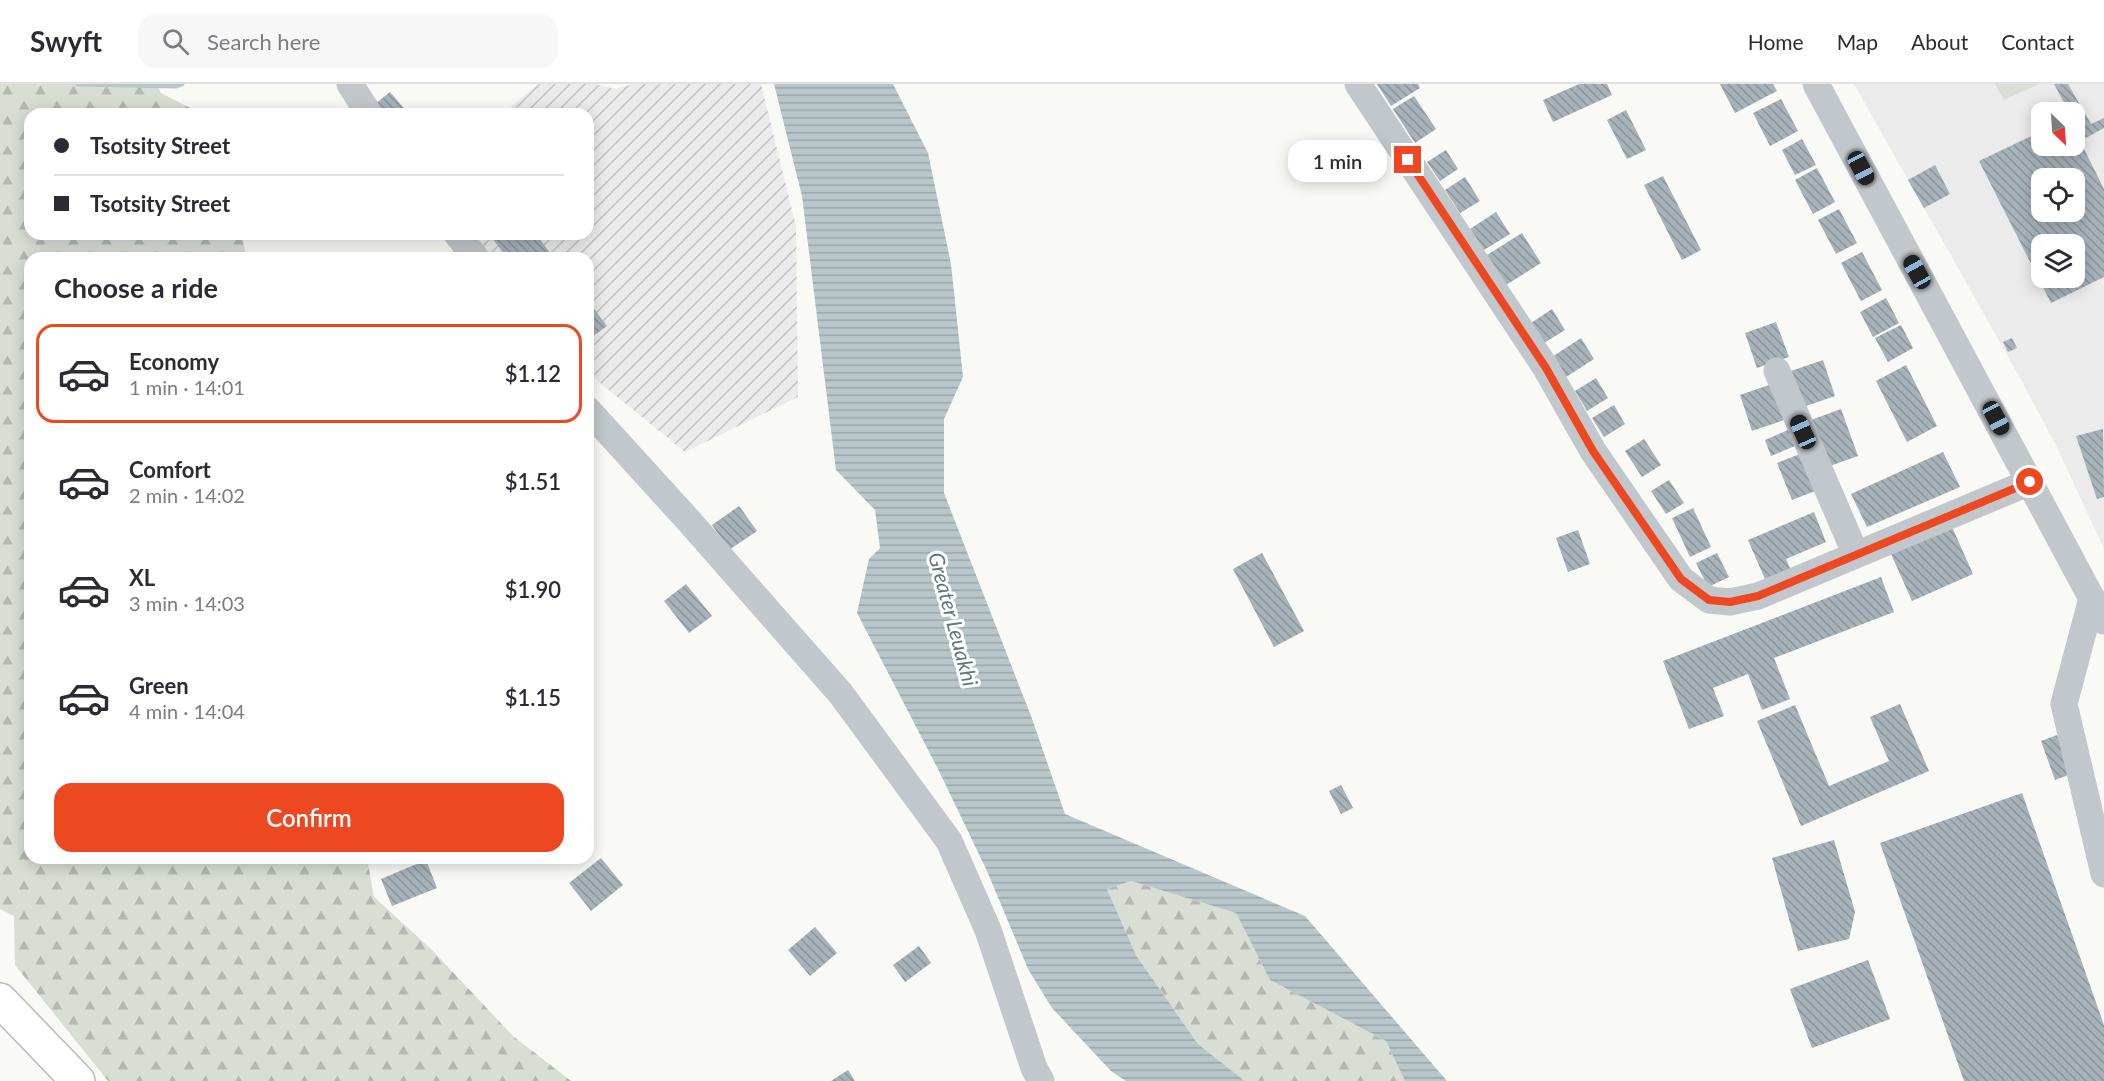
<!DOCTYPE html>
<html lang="en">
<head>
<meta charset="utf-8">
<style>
	body { margin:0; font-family:Lato,sans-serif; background:#f7f7f7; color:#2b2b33; height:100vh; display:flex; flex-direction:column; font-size:22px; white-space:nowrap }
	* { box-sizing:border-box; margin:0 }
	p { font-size:20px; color:#7c7c81 }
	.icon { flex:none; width:33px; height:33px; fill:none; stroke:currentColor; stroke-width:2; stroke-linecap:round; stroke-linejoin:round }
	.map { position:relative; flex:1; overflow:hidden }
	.sheet { position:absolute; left:24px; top:168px; width:570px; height:612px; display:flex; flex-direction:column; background:#fff; border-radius:18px; box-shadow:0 3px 15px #0003 }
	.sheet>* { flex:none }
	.banner { position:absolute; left:24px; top:24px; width:570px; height:132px; border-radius:18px; box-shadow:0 3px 15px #0003; display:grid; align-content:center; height:132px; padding:0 30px; background:#fff }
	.needle { width:39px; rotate:155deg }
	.fabs { position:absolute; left:2031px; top:18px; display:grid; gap:12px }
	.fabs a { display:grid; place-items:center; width:54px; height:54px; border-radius:12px; background:#fff; box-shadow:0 3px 15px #0003; font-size:30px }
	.end { position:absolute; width:27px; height:27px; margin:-14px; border:8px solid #ee4822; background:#fff; box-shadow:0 0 0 3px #fff }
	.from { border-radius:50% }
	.bubble { position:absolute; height:42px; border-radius:18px; background:#fff; box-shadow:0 3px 15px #0003; font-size:20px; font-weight:600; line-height:42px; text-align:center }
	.car { position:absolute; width:18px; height:36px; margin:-18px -9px; border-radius:8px; box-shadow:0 0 4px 2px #0007; background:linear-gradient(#222 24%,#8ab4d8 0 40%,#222 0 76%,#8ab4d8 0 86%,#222 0) }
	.banner b { display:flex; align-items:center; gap:21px; height:57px; font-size:22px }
	.banner b+b { border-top:2px solid #e1e1e2 }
	.banner i { width:15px; height:15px; background:#2b2b33 }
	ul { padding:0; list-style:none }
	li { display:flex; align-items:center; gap:18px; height:99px; margin:0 12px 9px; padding:0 18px; border:3px solid transparent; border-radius:18px }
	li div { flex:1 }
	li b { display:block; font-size:22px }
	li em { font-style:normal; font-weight:600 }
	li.on { border-color:#ee4822 }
	li>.icon { width:54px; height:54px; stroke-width:1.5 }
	h2 { padding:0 30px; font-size:27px; line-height:72px }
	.action { display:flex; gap:12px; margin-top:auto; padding:12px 30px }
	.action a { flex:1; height:69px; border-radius:18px; background:#ee4822; color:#fff; font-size:24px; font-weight:600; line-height:69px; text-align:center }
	header { display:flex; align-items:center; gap:36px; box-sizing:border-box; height:84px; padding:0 30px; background:#fff; border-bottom:2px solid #e1e1e2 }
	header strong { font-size:28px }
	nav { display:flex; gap:33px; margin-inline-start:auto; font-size:21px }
	.search { width:420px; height:54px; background:#f7f7f7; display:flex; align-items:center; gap:15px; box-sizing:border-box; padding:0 21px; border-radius:18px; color:#7c7c81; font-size:22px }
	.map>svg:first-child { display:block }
</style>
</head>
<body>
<header>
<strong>Swyft</strong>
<div class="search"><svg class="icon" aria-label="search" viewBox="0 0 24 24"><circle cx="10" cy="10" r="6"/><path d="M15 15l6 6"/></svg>Search here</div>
<nav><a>Home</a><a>Map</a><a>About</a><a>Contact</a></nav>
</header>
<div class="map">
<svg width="2104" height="997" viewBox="0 0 2104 997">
	<defs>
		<pattern id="industrial-furrows" width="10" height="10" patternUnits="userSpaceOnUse" patternTransform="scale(1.5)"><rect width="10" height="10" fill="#eaebea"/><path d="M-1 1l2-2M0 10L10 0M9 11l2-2" fill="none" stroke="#c1c3c3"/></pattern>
		<pattern id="forest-firs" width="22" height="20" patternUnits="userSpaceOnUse" patternTransform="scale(1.5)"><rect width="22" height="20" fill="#d9ded5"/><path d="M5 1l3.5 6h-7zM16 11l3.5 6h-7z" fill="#b3b9b2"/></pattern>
		<pattern id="water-rules" width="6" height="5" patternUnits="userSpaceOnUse" patternTransform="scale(1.5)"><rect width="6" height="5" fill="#b9c7ca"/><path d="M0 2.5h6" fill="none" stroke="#9aa6a9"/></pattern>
		<pattern id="building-back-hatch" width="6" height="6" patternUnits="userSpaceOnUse" patternTransform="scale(1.5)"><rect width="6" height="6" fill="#a8b2b9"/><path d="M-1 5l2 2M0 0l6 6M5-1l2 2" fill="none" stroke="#8c959c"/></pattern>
	</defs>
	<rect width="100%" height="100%" fill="#f9f9f6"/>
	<path fill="#eaebea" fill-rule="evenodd" d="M1854 0H2104V465L2056 361 2015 285ZM2042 28H2074V62H2042ZM2042 94H2074V128H2042ZM2042 160H2074V194H2042Z"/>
	<path fill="url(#industrial-furrows)" d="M538 0H595L615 5 634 0H761L796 142 798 313 685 368 588 289V174H492L475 150H588V30H502Z"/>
	<path fill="url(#forest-firs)" d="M0 0H157L161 9 202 30H30V150H242L246 174H30V774H367L374 813 432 866 513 952 571 997H108L15 881 14 832 0 825Z
		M1131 797 1236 829 1270 896 1386 957 1405 997H1245L1198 960 1136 871 1107 805Z"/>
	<path fill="#d9ded5" d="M1995 0H2039L2004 16Z"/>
	<path fill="url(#water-rules)" d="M774 0H893L928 69 951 180 963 293 944 335V409L1031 632 1065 730 1305 832 1447 997H1405L1386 957 1270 896 1236 829 1131 797 1107 805 1136 871 1198 960 1245 997H1126L1111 987 1052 924 1028 885 987 787 938 685 857 529 869 475 880 464 875 426 836 386 802 112Z"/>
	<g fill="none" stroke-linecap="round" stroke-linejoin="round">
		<path stroke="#b9c7ca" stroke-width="5" d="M78 0 176 2 182 0"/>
	</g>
	<path fill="url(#building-back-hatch)" fill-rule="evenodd" d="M1377 0H1418L1420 4 1391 22Z
		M1579 0H1607L1612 11 1553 38 1543 16Z
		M1720 0H1773L1777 7 1735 29Z
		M2054 0H2068L2091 40 2104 34V44L2080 57 2104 105V193L2051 219 1979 77 2042 47V62H2074V28H2069ZM2042 94H2074V128H2042ZM2042 160H2074V194H2042Z
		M390 8 409 30H373L369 25Z
		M1414 12 1436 45 1415 59 1393 25Z
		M1781 15 1798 47 1770 62 1753 29Z
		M1626 26 1646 66 1627 75 1607 36Z
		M1802 55 1816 81 1795 91 1782 66Z
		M1446 66 1458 85 1440 97 1427 78Z
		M1935 81 1950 110 1924 124 1908 96Z
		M1817 84 1835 118 1813 130 1795 96Z
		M1663 92 1701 166 1682 176 1644 101Z
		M1465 93 1480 117 1460 129 1445 106Z
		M1839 125 1857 159 1836 170 1818 136Z
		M1496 128 1510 150 1484 166 1470 145Z
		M1522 149 1541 179 1506 201 1487 171Z
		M489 150H536L554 174H507Z
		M1862 168 1882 206 1861 217 1841 179Z
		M1886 214 1899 239 1873 253 1860 228Z
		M588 217 607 242 588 256Z
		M1552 225 1565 246 1544 259 1531 239Z
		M1776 238 1789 273 1757 284 1745 249Z
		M1901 241 1913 264 1888 278 1875 254Z
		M1581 254 1594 275 1566 293 1552 273Z
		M2012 254 2017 264 2008 268 2003 258Z
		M1823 276 1835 312 1803 323 1791 287Z
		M1906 281 1937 342 1907 358 1876 297Z
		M1596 294 1608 314 1587 327 1575 307Z
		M1772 300 1784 336 1752 347 1740 311Z
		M1614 321 1625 340 1604 353 1592 334Z
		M1841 325 1858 372 1827 383 1811 336Z
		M2103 345 2104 413 2097 415 2076 352Z
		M1788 346 1795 362 1771 372 1765 356Z
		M1644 355 1661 381 1642 393 1625 367Z
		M1943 368 1960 403 1867 443 1851 410Z
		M1800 370 1815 407 1792 416 1777 379Z
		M1669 396 1684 419 1666 430 1651 407Z
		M739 422 757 447 729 466 712 441Z
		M1693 424 1711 463 1690 473 1672 434Z
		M1814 428 1826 458 1786 475 1793 491 1768 502 1748 456Z
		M1952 443 1973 490 1912 517 1891 470Z
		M1578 446 1590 480 1568 488 1556 454Z
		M1262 469 1304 547 1274 563 1233 485Z
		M1717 469 1729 493 1708 503 1696 479Z
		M1881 493 1894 528 1774 574 1790 615 1762 626 1748 590 1713 604 1724 632 1689 645 1663 577Z
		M686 500 712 532 689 549 664 517Z
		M1900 620 1929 687 1801 742 1757 637 1795 621 1829 702 1889 677 1870 633Z
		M2057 651 2071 690 2055 696 2041 657Z
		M1341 701 1353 724 1341 730 1329 707Z
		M2022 709 2104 941V997H1964L1880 759Z
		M1834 756 1855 828 1849 855 1798 867 1772 774Z
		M601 774 623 801 591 827 569 799Z
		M426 776 437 804 392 822 381 795Z
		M815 843 837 869 810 892 788 866Z
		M919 862 931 879 905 898 893 881Z
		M1868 876 1890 935 1812 964 1790 905Z
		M848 986 855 997H831Z"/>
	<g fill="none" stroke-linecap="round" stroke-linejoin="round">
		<g stroke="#b5bbbf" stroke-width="36">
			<path id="major" d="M0 916 78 997"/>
		</g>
		<path stroke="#c2c7cb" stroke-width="27" d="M350 0 369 30
			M1358 0 1546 284 1593 367 1681 495 1709 516 1730 518 1758 512 2030 398
			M1816 0 2104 537
			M457 150 476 174
			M1777 287 1856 471
			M588 326 689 437 841 610 949 757 988 846 1034 984 1041 997
			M2092 514 2064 620 2104 790"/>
		<use href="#major" stroke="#fff" stroke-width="33"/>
	</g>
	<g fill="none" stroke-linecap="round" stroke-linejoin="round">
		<path stroke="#ee4822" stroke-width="8" d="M1408 76 1546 284 1593 367 1681 495 1709 516 1730 518 1758 512 2030 398"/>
	</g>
	<g text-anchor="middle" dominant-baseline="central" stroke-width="6" stroke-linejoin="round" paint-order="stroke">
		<g font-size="21" font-style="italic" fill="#5e767d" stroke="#fff">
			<text transform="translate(954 535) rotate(75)">Greater Leuakhi</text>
		</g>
	</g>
</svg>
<div class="fabs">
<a><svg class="needle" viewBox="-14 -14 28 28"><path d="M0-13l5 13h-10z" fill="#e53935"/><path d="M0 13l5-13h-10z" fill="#7c7c81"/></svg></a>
<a><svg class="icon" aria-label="locate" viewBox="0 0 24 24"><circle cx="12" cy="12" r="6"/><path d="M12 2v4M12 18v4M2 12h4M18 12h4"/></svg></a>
<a><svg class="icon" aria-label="layers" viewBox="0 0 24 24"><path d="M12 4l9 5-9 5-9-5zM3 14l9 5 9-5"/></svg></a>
</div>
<i class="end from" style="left:2030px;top:398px"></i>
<i class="end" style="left:1408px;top:76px"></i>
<div class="bubble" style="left:1288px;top:56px;width:99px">1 min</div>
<i class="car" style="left:1861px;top:84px;rotate:152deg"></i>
<i class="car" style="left:1917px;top:188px;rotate:331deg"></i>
<i class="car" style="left:1996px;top:334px;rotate:152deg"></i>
<i class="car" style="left:1803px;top:348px;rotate:336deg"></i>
<div class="banner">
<b><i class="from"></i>Tsotsity Street</b>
<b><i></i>Tsotsity Street</b>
</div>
<section class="sheet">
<h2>Choose a ride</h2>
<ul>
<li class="on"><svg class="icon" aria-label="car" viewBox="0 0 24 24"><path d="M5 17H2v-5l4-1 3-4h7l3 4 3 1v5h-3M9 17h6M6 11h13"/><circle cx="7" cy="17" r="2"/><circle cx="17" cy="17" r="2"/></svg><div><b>Economy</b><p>1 min · 14:01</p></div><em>$1.12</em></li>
<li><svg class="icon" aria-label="car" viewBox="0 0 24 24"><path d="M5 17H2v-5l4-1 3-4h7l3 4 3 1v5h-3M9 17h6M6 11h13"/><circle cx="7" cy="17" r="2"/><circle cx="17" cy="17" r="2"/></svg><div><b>Comfort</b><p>2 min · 14:02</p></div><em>$1.51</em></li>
<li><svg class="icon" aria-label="car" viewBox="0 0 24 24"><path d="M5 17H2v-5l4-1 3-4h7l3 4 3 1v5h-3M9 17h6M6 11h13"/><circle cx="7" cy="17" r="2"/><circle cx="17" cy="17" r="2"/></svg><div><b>XL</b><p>3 min · 14:03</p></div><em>$1.90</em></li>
<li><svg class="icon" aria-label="car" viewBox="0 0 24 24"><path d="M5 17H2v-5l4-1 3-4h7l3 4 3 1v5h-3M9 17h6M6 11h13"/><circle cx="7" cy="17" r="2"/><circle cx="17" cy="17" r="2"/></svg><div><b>Green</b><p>4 min · 14:04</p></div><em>$1.15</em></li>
</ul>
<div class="action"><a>Confirm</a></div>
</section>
</div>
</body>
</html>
